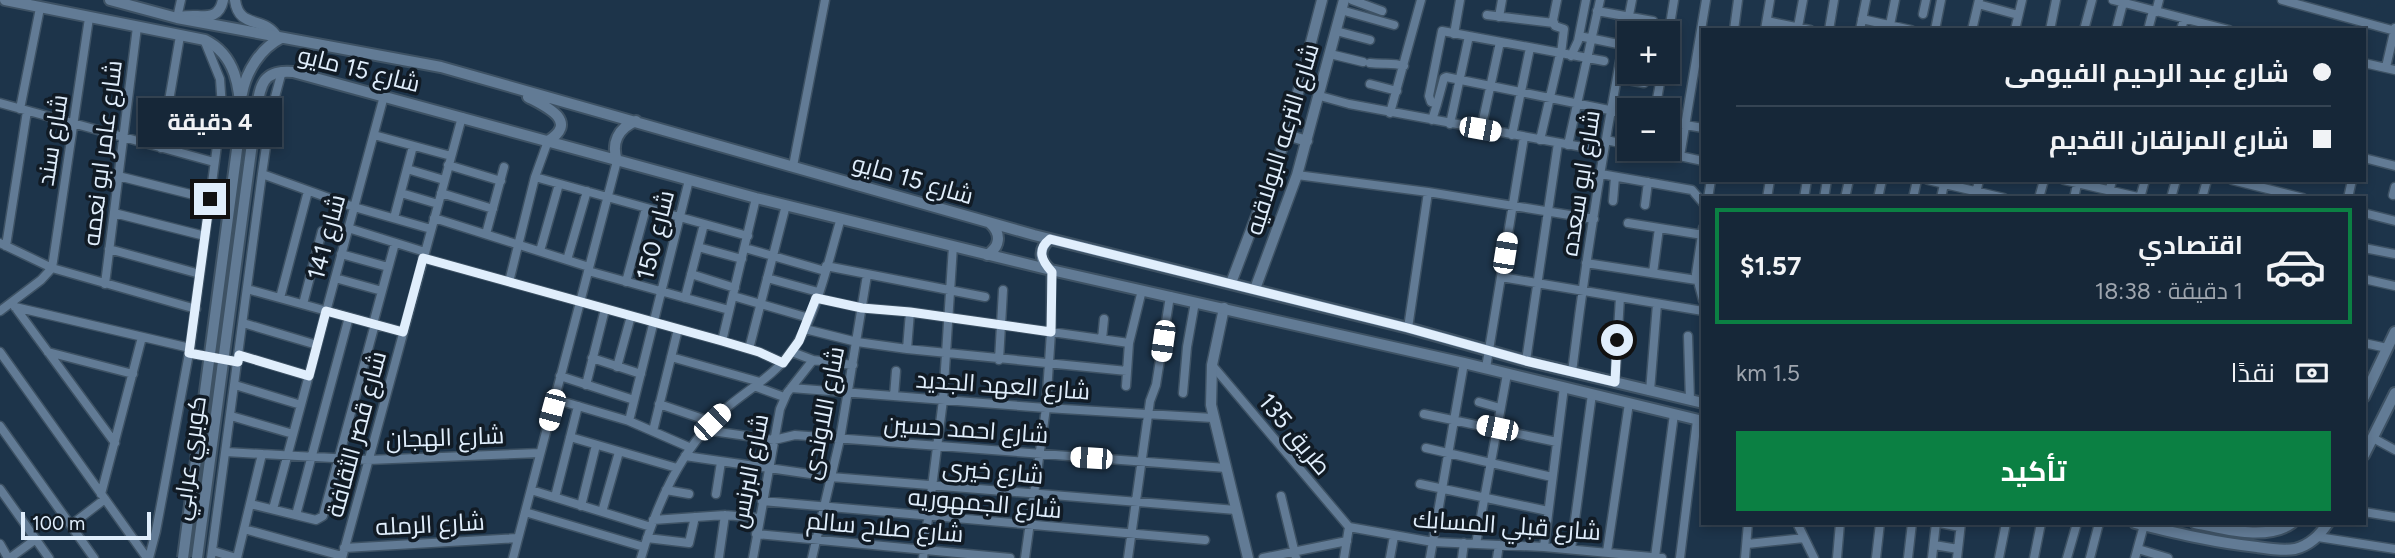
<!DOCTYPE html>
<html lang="ar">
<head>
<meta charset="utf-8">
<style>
	body { margin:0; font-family:Figtree,Cairo,sans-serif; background:#233343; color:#f1f3f6; direction:rtl; height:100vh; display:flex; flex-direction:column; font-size:26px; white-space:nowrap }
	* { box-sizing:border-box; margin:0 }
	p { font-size:23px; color:#9ea5ae }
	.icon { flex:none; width:38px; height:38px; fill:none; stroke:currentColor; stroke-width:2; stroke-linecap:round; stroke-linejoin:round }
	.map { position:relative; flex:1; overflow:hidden; direction:ltr }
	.side { position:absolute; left:1701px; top:196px; width:665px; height:329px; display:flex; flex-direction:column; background:#162738; border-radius:0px; box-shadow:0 4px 10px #0003,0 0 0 2px #354453; direction:rtl }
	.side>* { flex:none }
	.guide { position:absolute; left:1701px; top:28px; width:665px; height:154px; border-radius:0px; box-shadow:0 4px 10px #0003,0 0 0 2px #354453; direction:rtl; display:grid; align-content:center; height:154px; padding:0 35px; background:#162738 }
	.tools { position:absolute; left:1617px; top:21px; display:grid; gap:14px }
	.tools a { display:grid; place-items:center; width:63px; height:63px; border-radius:0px; background:#162738; box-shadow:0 4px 10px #0003,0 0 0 2px #354453; font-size:35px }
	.scale { position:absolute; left:21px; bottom:18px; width:130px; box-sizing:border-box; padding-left:7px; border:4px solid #e0eefc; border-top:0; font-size:19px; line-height:24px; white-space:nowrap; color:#e0eefc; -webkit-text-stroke:5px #111b25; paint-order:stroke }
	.end { position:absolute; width:32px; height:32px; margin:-16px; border:9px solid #e0eefc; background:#111; box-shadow:0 0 0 4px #111 }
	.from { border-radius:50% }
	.bubble { position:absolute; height:49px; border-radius:0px; background:#162738; box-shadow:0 4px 10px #0003,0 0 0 2px #354453; font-size:23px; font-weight:700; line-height:49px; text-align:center; direction:rtl }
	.car { position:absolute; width:21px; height:42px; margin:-21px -10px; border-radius:9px; box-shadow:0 0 5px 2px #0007; background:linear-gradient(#fff 24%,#345 0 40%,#fff 0 76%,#345 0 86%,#fff 0) }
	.guide b { display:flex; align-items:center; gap:24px; height:66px; font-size:26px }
	.guide b+b { border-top:2px solid #354453 }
	.guide i { width:18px; height:18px; background:#f1f3f6 }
	ul { padding:12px 0 0; list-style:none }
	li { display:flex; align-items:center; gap:21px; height:116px; margin:0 14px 10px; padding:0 21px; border:4px solid transparent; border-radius:0px }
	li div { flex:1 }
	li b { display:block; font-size:26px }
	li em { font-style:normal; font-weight:700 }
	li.selected { border-color:#0b8043 }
	li>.icon { width:63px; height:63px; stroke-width:1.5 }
	.pay { display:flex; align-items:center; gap:18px; height:77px; padding:0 35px; font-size:26px }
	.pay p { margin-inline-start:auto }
	.action { display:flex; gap:14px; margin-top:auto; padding:14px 35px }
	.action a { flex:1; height:80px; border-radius:0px; background:#0b8043; color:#fff; font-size:28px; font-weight:700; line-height:80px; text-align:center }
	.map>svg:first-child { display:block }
</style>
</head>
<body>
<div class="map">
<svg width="2395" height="558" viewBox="0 0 2395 558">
	<rect width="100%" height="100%" fill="#1d344a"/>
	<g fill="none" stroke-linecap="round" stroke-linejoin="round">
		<g stroke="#3e5264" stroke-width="11">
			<path id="minor" d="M1352 0 1382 11
				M1557 0 1553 20 1555 26 1564 29 1561 54
				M2113 0 2229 30
				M2282 0 2395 31
				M1978 4 2018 15
				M1341 10 1394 25
				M1597 11 1653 21
				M2156 12 2159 0
				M1923 14 1926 0
				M1487 15 1554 23
				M1499 17 1502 0
				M177 18 181 0
				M1862 19 1911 30
				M1767 21 1810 30
				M1798 27 1803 0
				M1734 30 1738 0
				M1765 30 1770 0
				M1829 30 1834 0
				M1860 30 1866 0
				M1889 30 1895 0
				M1935 30 1941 0
				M1972 30 1979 0
				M2015 30 2022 0
				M2050 30 2056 0
				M2084 30 2092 0
				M2116 30 2123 3
				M2148 30 2153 11
				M2181 30 2184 19
				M1336 31 1370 40
				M1454 34 1460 0
				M1579 36 1623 45
				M1668 37 1674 0
				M1330 54 1363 62
				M1571 56 1578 41 1586 0
				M1370 63C1383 65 1392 62 1404 66
				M2364 63 2395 70
				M2386 67 2395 28
				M1617 78 1644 83
				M1370 84 1397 91
				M1320 96 1349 104 1604 151
				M0 103 214 162
				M1437 104 1444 78 1446 77 1629 114
				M20 109 40 8
				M1655 110 1662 72
				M1390 113 1421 0
				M1432 120 1437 104 1431 102 1429 96 1442 31 1604 61
				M1668 122 1703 128
				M1450 124 1469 36
				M1481 129 1500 42
				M374 135 451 156
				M1512 135 1530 48
				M1540 140 1560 54
				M1606 140 1629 145
				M1568 145 1600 0
				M161 148 180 36
				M1647 149 1703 161
				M1680 156 1706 0
				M2364 158 2395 166
				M448 165 501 181
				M793 166 825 0
				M407 169 444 180
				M262 174 354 207 431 229
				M1601 174 1692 190 1703 203
				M1297 175 1428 192 1594 219
				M118 176 210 199
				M535 177 748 236
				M1928 180 2004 198
				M2064 180 2142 198
				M2232 180 2303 198
				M401 193 438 204
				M441 193 493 209
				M2393 195 2395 187
				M1708 198 1711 180
				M1767 198 1770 180
				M1804 198 1807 180
				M1824 198 1827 180
				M1845 198 1849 180
				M1878 198 1882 180
				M1913 198 1917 180
				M1941 198 1944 184
				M1975 198 1979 180
				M2039 198 2044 180
				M2074 198 2078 180
				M2108 198 2112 180
				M2140 198 2145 180
				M2171 198 2176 180
				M2202 198 2207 180
				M2348 198 2352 180
				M1613 201 1615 177
				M1645 205 1648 182
				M114 213 205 236
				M2364 213 2395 221
				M394 218 413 146
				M434 218 589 267
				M1628 223 1703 235
				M348 228 425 252
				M1703 228 1696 274 1703 300
				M486 234 504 167
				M0 243 52 268 196 309
				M6 246 27 111
				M698 247 742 259
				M745 248 825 271
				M2364 248 2395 254
				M109 249 200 274
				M540 251 559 184
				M341 254 388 267
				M423 258 722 341 759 352 783 363
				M567 260 587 191
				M1586 263 1703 281
				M826 266 985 297
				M588 271 729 310
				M1653 273 1659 228
				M691 274 735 288
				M1501 277 1703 311
				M335 278 382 291
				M767 278 818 292
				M2364 279 2395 286
				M509 282 535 177 548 141
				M626 282 646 208
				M105 284 137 27
				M247 289 403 332
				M733 296 809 318
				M280 298 308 191
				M685 298 704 224
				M816 298 862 308 910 312 1129 343
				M303 304 322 231
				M15 307 190 348
				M15 307 115 443
				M0 311 41 280 52 268 89 18
				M243 323 317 345
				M373 324 395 243
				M1408 328 1428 192
				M805 329 857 342 907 349 1127 371
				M1688 336 1690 400
				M1102 339 1104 319
				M722 341 756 198
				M2364 343 2387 348
				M749 349 786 205
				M907 349 910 312
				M0 352 147 558
				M48 352 133 374
				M792 352 813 360 853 365
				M189 353 238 362
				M239 355 309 376
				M671 357 760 382
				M592 358 641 374
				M999 360 1003 290
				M1526 361 1558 143
				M1212 365 1349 527
				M617 367 631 316
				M1486 368 1524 137
				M1572 372C1587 248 1607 123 1632 0
				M560 376 634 400
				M1615 382 1620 297
				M235 385 301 405
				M586 385 605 309
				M754 386 784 397
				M1126 386 1129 343 1142 290
				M791 388 1046 408 1213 418
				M1650 391 1657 304
				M1183 393 1187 347 1195 302
				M894 396 896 371
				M554 399 629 421 691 448
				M1479 402 1500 408
				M659 404 712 422
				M1424 414 1557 442
				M231 416 293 434
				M629 421 689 180
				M0 426 94 558
				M705 430 774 440 795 435 1226 468
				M653 431 678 329
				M570 437 677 468
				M2373 438 2395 450
				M1426 448 1552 477
				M226 452 368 460 540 453
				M685 456 831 477 1236 510
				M1420 484 1548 511
				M0 489 49 558
				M531 490 651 527
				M666 490 689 494
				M101 494 142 337
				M716 494 721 462
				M1281 496 1296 558
				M555 497 578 406
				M762 501 1205 540
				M250 504 316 520 323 516 375 324
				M581 506 596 445
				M273 509 384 96
				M525 512 644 547
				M602 512 619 452
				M2364 512 2395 517
				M296 515 349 317
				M653 520 725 515 759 518
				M1797 523 1814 558
				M1940 523 1960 527
				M71 525 105 499
				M1349 527 1433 542 1544 547 1662 558
				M244 529 342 556
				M756 534 1010 558
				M2318 537 2395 549
				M647 538 689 543 695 517
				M0 544 8 558
				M1476 544 1507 374
				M1747 544 1804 538
				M1934 545 1958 549
				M1544 547 1564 387
				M344 548 518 538
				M1571 549 1592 394
				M2138 549 2168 558
				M213 551 236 558
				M1607 552 1629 403
				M719 557 725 515
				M1655 557 1674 414
				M10 558 36 539
				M149 558 156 531 190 348 222 108 220 79 205 42
				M211 558 262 174 271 112 282 71
				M237 558 262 454
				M342 558 462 117
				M513 558 617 161
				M641 558C657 503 680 451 723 411 745 391 773 377 791 352 816 320 829 258 841 218
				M753 558 780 409 787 393 813 360
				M812 558 840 439 867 275
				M923 558 943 400 953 246
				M1025 558 1046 408 1051 332V270
				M1128 558 1150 401 1156 385 1170 296
				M1263 558 1347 541
				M1344 558 1349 527
				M1390 558 1394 536
				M1430 558 1464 363
				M1462 558 1464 543
				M1497 558 1499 545
				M1680 558 1697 420
				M1745 558 1748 523
				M1837 558 1840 523
				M1876 558 1880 523
				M1908 558 1912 523
				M1932 558 1936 523
				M1957 558 1961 523
				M1999 558 2006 523
				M2034 558 2041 523
				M2067 558 2077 523
				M2090 558 2099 523
				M2135 558 2144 525"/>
		</g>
		<g stroke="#3e5264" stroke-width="13">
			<path id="tertiary" d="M235 0C239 30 264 15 277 37
				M181 17C200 13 218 24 223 0
				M1287 135 1307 141
				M1231 283 1287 135 1322 0
				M1255 289 1297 175 1344 0
				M1224 308 1212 365 1211 405 1248 558"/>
		</g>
		<g stroke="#3e5264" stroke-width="14">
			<path id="secondary" d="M5 0 205 40C236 55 240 88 241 119
				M110 0 177 18 441 67 1034 235 1408 328 1526 361 1703 403
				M242 94C246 71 261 48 281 38
				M528 97C545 106 580 121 548 141
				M256 113C260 87 261 69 293 72L756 198 1051 270 1464 363 1703 421
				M617 161C611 143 618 128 636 121
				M1050 239C1038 249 1039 261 1051 270
				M987 255C1000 247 1002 234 990 223
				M2364 397 2395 332
				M2364 455 2395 393
				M2135 523C2176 533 2216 543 2257 547 2270 549 2282 551 2295 549 2310 545 2319 536 2328 523
				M2195 523C2223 529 2267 541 2292 523"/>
		</g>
		<use href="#minor" stroke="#627b95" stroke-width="8"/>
		<use href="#tertiary" stroke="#627b95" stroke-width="10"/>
		<use href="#secondary" stroke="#627b95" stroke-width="10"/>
		<g stroke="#3e5264" stroke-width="14" stroke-linecap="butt">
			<path id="secondary-bridge" d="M183 558 241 119
				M197 558 256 113"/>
		</g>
		<use href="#secondary-bridge" stroke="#627b95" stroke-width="10"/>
	</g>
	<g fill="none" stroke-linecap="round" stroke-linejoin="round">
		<path stroke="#e0eefc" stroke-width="9" d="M210 199 189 353 238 362 239 355 309 376 326 311 403 332 423 258 722 341 759 352 783 363 799 341 816 298 862 308 910 312 1051 332 1052 272C1042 261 1036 250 1050 239L1408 328 1526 361 1615 382 1617 340"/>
	</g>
	<g text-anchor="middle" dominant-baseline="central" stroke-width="7" stroke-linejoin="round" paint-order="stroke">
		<g font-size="24" fill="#e0eefc" stroke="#111b25">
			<text transform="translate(359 69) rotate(14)">شارع 15 مايو</text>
			<text transform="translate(1282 139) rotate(-73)">شارع الترعه البولاقيه</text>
			<text transform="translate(52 140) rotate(-81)">شارع سند</text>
			<text transform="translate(102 153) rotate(-83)">شارع عامر ابو نعمه</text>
			<text transform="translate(913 179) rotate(16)">شارع 15 مايو</text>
			<text transform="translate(1580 183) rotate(-81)">شارع ابو سعده</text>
			<text transform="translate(655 235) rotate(-76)">شارع 150</text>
			<text transform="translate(326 237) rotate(-75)">شارع 141</text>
			<text transform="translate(1003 385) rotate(4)">شارع العهد الجديد</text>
			<text transform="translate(823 413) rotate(-79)">شارع اللاوندى</text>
			<text transform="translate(966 429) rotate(4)">شارع احمد حسين</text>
			<text transform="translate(356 434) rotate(-75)">شارع قصر الثقافة</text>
			<text transform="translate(1295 434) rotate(50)">طريق 135</text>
			<text transform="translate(445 437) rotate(-2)">شارع الهجان</text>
			<text transform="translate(189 458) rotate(-82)">كوبري عرابي</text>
			<text transform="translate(749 471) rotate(-79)">شارع البرنس</text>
			<text transform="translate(993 471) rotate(5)">شارع خيرى</text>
			<text transform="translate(985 503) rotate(5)">شارع الجمهوريه</text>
			<text transform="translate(430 524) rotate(-3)">شارع الرمله</text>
			<text transform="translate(1507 525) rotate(4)">شارع قبلي المسابك</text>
			<text transform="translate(885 527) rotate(5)">شارع صلاح سالم</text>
		</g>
	</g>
</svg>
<div class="tools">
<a>+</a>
<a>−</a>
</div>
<div class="scale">100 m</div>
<i class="end from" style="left:1617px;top:340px"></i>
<i class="end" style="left:210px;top:199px"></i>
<div class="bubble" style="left:138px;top:98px;width:144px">4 دقيقة</div>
<i class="car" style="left:1480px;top:129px;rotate:100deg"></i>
<i class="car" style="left:1505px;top:253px;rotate:9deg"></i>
<i class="car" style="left:1163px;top:341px;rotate:188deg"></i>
<i class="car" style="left:552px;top:410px;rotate:195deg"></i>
<i class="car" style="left:712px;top:422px;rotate:46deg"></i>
<i class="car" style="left:1497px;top:428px;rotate:282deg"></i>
<i class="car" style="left:1091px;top:458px;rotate:274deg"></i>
<div class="guide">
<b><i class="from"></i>شارع عبد الرحيم الفيومى</b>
<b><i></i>شارع المزلقان القديم</b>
</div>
<section class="side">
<ul>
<li class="selected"><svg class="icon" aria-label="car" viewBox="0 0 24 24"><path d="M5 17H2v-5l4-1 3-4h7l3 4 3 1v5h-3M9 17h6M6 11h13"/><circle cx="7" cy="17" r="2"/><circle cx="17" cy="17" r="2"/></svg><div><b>اقتصادي</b><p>1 دقيقة · 18:38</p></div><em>$1.57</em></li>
</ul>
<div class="pay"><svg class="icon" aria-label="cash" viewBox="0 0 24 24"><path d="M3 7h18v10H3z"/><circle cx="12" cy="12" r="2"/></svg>نقدًا<p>1.5 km</p></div>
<div class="action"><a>تأكيد</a></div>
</section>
</div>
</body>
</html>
